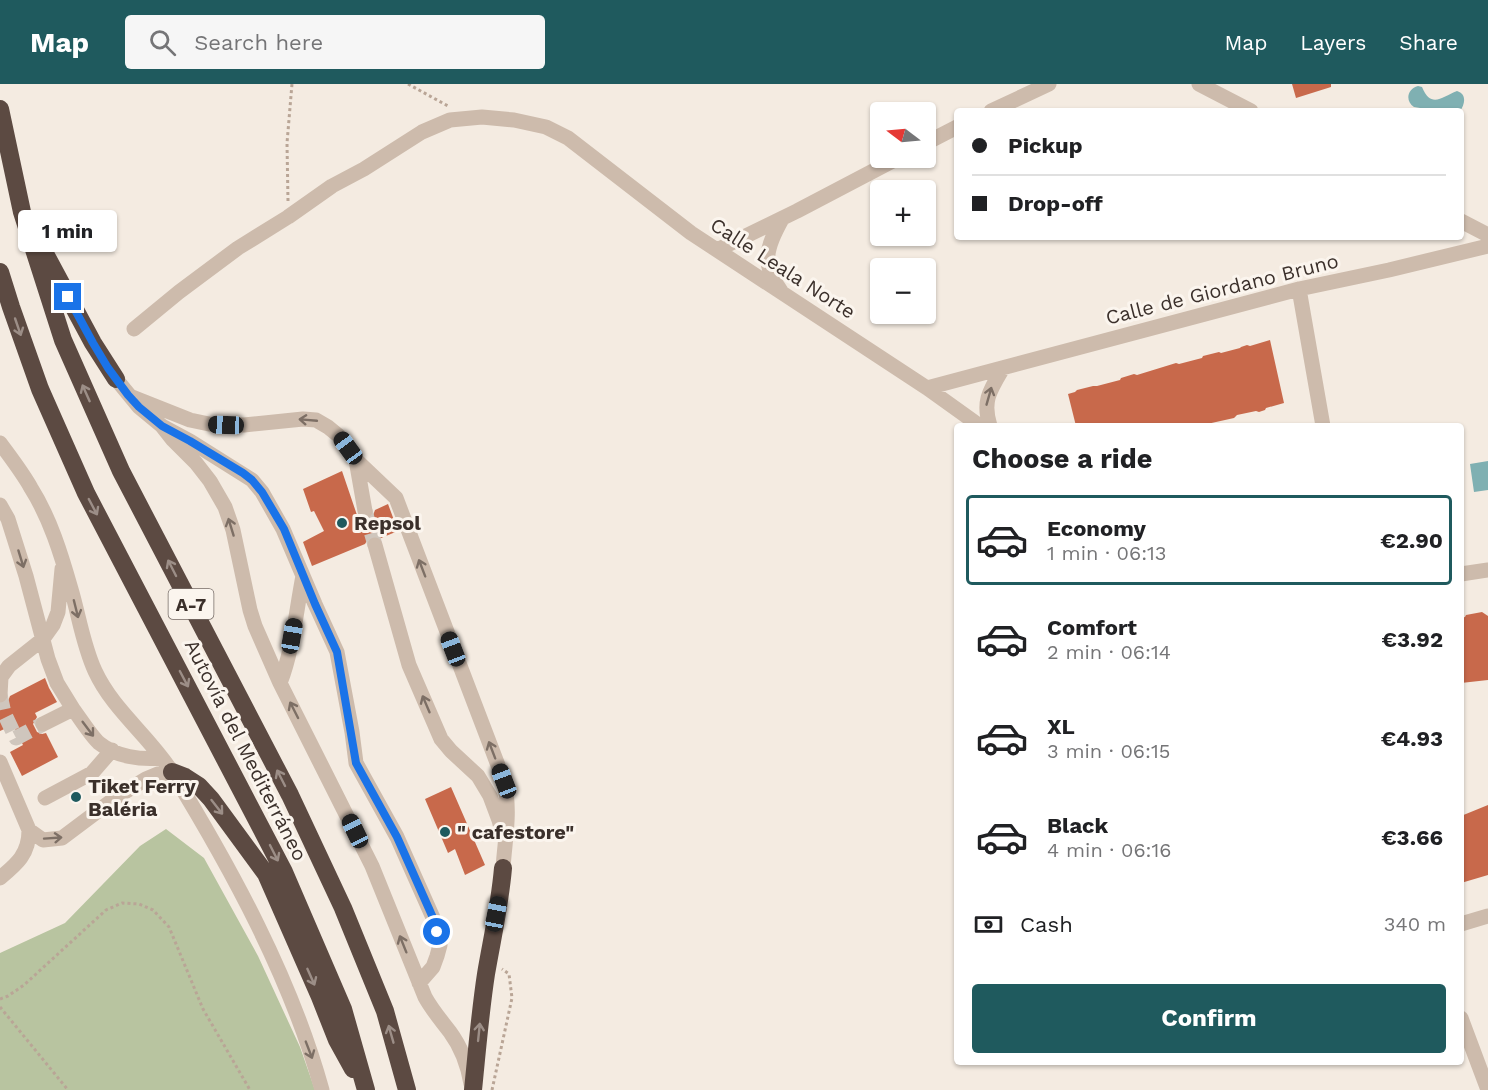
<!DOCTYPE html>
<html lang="en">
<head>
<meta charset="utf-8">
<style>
	body { margin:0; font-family:"Work Sans",sans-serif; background:#f6f6f6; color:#202124; height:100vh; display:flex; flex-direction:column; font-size:22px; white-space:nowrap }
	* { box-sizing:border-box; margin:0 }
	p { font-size:20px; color:#757577 }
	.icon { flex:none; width:33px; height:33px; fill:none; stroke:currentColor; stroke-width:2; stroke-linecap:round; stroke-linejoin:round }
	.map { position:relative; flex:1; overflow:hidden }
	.sheet { position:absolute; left:954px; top:339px; width:510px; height:642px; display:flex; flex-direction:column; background:#fff; border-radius:6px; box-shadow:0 2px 4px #0004 }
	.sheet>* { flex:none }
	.banner { position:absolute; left:954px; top:24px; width:510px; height:132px; border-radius:6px; box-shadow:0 2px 4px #0004; display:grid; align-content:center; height:132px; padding:0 18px; background:#fff }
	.needle { width:39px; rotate:286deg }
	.tools { position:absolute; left:870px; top:18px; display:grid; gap:12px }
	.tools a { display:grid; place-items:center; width:66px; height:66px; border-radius:6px; background:#fff; box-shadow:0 2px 4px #0004; font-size:30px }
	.end { position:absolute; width:27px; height:27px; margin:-14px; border:8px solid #1a73e8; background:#fff; box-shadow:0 0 0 3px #fff }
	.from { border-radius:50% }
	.bubble { position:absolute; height:42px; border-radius:6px; background:#fff; box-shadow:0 2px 4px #0004; font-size:20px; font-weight:700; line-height:42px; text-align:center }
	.car { position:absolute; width:18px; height:36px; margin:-18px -9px; border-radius:8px; box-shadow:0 0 4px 2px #0007; background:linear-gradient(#222 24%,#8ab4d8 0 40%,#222 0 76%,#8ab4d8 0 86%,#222 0) }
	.banner b { display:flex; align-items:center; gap:21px; height:57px; font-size:22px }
	.banner b+b { border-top:2px solid #e0e0e0 }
	.banner i { width:15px; height:15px; background:#202124 }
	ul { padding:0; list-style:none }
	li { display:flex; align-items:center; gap:18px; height:90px; margin:0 12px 9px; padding:0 6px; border:3px solid transparent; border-radius:6px }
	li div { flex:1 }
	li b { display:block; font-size:22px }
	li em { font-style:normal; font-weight:700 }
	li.selected { border-color:#1f5a5e }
	li>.icon { width:54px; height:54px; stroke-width:1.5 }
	h2 { padding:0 18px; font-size:27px; line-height:72px }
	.pay { display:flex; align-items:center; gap:15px; height:66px; padding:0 18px; font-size:22px }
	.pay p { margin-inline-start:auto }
	.button { display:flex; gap:12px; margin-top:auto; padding:12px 18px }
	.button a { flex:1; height:69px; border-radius:6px; background:#1f5a5e; color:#fff; font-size:24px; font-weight:700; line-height:69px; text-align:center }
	header { display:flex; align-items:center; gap:36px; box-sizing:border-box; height:84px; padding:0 30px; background:#1f5a5e; color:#fff }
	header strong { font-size:28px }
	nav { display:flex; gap:33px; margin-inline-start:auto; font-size:21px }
	.search { width:420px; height:54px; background:#f6f6f6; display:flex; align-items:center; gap:15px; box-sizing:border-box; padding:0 21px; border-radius:6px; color:#757577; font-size:22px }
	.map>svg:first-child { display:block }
</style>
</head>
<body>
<header>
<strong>Map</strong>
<div class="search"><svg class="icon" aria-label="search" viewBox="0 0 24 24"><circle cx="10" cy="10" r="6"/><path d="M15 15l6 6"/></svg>Search here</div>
<nav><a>Map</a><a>Layers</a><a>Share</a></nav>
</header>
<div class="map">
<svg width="1488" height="1006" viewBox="0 0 1488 1006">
	<rect width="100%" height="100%" fill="#f4ebe1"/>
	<path fill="#b8c4a0" d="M166 745 204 774 258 872 300 963 315 1006H0V869L65 839 140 762Z"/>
	<path fill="#7fb0b2" d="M1418 2 1422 3C1431 25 1442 13 1457 7 1467 10 1465 20 1460 27H1439L1433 24 1426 25 1414 23C1405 17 1407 5 1418 2Z
		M1488 377V406L1474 408 1470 380Z"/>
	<path fill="#c8694b" d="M1292 0H1331V3L1296 14Z
		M1270 256 1284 319 1266 324 1265 326 1259 328 1256 327 1237 331 1234 334 1198 342H1076L1068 310 1075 308 1077 306 1093 302H1097L1120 296 1121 294 1134 290 1137 291 1176 279 1179 280 1202 274 1203 272 1219 268 1221 269 1240 264 1241 263 1247 261 1250 262Z
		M342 387 358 434 362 436H367L372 434 375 426 388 420 398 447 381 454 377 451 372 452 368 455 365 460 312 482 303 458 324 447 314 427 311 428 303 405Z
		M1482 528 1488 532V596L1461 599V534L1465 533 1466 531Z
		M45 594 49 604 57 618 35 629 37 633 33 640 37 648 42 650 46 649 58 673 22 692 10 668 23 661 13 641 0 647V621L8 617 10 612Z
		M451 703 485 781 465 791 455 765 448 769 425 715Z
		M1488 721V791L1461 799V732Z"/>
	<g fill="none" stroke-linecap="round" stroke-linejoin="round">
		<path stroke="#cfc6bd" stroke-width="15" stroke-dasharray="15 8" stroke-linecap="butt" d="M365 427 375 461
			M0 611 4 629 16 654 43 640"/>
		<path stroke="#b9a596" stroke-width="3" stroke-dasharray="3 3" stroke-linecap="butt" d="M408 0 448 22
			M288 117 287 59 292 0
			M0 915 8 912 24 901 106 826 122 819 139 820 153 826 169 843 203 925 250 1006
			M0 923 68 1006
			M492 1006 512 914 509 890 502 885"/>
		<path stroke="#cdbbac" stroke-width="15" d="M1199 0 1251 27
			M991 27 1049 0
			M926 59 957 43
			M1461 137 1488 151
			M717 166 797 127 898 74
			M1299 205 1323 342
			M781 207C760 179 767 162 782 135
			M134 245 179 208 238 164 288 133 332 102 364 85 422 48 450 36 482 33 514 36 546 43 568 54 691 149 927 304 980 342
			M116 295 139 323 162 342 190 357 252 396 262 408 283 445 315 520 337 568 352 648 356 679 397 753 434 836 440 861 437 872 433 883 419 899
			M927 304 1299 205 1389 186 1488 162
			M132 313 190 336 209 340 244 341 303 335 316 336 328 343 339 352 356 376 396 414 504 697C511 728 505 754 503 784
			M162 342 173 356 196 379 210 397 225 423 233 446 250 526 255 542 280 599 372 782 425 913C432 926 441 936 450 948 461 963 468 982 471 1000
			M990 342C982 317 990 306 1003 284
			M0 359C11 374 22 388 31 404 50 434 61 470 71 505 79 532 83 561 95 587 113 626 149 652 172 688 232 786 291 894 322 1006
			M356 376 365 427
			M0 421 8 435 26 492 48 575 57 599 73 625
			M375 461 409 581 441 655 451 667 478 692 490 712 499 736 502 748
			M1461 490 1488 486
			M280 599C293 566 296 527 303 492
			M0 611 1 593 9 582 43 555 53 541 58 528 62 485
			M43 640 73 625C80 634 91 652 99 659 116 673 141 676 162 674
			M0 678 29 746 43 756 62 754 118 712 146 695 158 690 172 688
			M45 714 92 689 112 666
			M0 794C17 780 29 770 29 746
			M1461 840 1488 832
			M1461 934 1488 1006"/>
		<path stroke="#5c4a42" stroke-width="18" d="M0 25 22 128 63 256 121 387 290 711 343 824 385 927 407 1006
			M42 164 93 259 116 295
			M0 188 11 223 40 305 86 409 284 788 343 925 366 1006
			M172 688 185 693 199 702 211 715 266 790 320 913 337 956 353 985
			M473 1006C477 967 480 929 486 890 492 855 500 820 503 784"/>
	</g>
	<defs><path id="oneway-shaft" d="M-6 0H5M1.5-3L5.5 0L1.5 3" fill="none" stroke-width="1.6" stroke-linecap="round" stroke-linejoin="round" transform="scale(1.5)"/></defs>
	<g stroke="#9c8e87">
		<use href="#oneway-shaft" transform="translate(18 243) rotate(71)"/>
		<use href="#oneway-shaft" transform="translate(86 309) rotate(-114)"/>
		<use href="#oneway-shaft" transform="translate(93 423) rotate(62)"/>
		<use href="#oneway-shaft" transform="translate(172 484) rotate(-117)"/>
		<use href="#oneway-shaft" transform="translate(184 595) rotate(62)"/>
		<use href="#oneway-shaft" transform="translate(281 694) rotate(-117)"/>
		<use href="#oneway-shaft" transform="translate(217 723) rotate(52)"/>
		<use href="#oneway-shaft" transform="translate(274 769) rotate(63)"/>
		<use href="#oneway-shaft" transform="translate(311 893) rotate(66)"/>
		<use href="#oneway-shaft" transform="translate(479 948) rotate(-84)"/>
		<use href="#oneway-shaft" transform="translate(391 950) rotate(-106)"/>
	</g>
	<g stroke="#7d6f65">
		<use href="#oneway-shaft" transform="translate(989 312) rotate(-74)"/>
		<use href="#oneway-shaft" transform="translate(308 336) rotate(-175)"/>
		<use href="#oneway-shaft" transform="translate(231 443) rotate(-107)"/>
		<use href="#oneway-shaft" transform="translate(21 475) rotate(73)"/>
		<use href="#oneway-shaft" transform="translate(422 484) rotate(-111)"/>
		<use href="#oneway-shaft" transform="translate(76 525) rotate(76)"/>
		<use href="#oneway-shaft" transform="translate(426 620) rotate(-113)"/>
		<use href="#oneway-shaft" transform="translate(294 626) rotate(-117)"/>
		<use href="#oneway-shaft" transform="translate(88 645) rotate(53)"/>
		<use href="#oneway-shaft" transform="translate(492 666) rotate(-111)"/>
		<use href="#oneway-shaft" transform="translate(53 754) rotate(-4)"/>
		<use href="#oneway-shaft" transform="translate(403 860) rotate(-112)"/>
		<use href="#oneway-shaft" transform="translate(309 966) rotate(69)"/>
	</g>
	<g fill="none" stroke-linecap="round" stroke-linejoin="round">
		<path stroke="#1a73e8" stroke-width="8" d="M68 213 93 259 108 284 128 311 139 323 162 342 190 357 243 389 252 396 262 408 284 445 315 520 337 568 356 679 397 753 434 836 437 848"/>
	</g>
	<g fill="#1f5a5e" stroke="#fbf5ee" stroke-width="2">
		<circle cx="342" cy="439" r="6"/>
		<circle cx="76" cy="713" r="6"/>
		<circle cx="445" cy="748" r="6"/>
	</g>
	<g text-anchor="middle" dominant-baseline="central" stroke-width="6" stroke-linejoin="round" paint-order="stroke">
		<rect fill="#fbf5ee" stroke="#756b66" stroke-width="1.5" x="168.5" y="505" width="45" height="30" rx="4.5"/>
		<g font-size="18" font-weight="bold" fill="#3b302b">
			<text x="191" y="520">A-7</text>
		</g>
		<g font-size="20" fill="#3b302b" stroke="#fbf5ee">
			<text transform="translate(783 184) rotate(33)">Calle Leala Norte</text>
			<text transform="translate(1222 205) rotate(-14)">Calle de Giordano Bruno</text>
			<text transform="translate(246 666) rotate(63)">Autovía del Mediterráneo</text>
		</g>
		<g font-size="20" font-weight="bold" fill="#3b302b" stroke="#fbf5ee" text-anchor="start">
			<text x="354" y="439">Repsol</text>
			<text x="88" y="702">Tiket Ferry<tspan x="88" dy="23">Baléria</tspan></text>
			<text x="457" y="748">" cafestore"</text>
		</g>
	</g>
</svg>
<div class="tools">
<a><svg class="needle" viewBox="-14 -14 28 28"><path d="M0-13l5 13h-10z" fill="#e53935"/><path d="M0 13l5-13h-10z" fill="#757577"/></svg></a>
<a>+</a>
<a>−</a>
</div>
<i class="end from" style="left:437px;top:848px"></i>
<i class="end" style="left:68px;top:213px"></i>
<div class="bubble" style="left:18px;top:126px;width:99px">1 min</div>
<i class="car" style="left:226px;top:341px;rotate:272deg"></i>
<i class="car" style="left:348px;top:364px;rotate:324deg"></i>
<i class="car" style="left:292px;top:552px;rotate:10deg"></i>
<i class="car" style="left:453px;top:565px;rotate:339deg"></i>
<i class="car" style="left:504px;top:697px;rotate:339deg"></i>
<i class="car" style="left:355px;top:747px;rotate:334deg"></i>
<i class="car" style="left:496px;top:830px;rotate:11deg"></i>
<div class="banner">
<b><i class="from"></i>Pickup</b>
<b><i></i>Drop-off</b>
</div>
<section class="sheet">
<h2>Choose a ride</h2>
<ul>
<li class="selected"><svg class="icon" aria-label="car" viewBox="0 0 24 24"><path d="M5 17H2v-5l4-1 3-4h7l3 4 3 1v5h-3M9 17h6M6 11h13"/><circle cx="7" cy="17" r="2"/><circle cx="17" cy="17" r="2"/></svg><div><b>Economy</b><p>1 min · 06:13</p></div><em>€2.90</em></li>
<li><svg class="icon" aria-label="car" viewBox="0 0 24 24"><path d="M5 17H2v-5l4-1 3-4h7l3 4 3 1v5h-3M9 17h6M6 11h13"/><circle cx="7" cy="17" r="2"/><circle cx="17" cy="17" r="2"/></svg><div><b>Comfort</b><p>2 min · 06:14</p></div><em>€3.92</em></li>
<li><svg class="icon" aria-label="car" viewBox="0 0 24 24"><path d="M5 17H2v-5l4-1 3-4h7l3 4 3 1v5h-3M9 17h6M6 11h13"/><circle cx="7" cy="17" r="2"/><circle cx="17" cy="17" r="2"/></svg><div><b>XL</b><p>3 min · 06:15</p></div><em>€4.93</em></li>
<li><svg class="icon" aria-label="car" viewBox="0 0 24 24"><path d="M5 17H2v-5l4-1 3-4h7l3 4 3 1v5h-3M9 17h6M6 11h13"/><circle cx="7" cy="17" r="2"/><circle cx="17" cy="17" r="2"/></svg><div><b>Black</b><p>4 min · 06:16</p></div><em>€3.66</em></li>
</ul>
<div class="pay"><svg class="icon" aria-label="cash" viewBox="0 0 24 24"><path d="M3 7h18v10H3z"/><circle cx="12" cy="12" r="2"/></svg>Cash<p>340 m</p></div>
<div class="button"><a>Confirm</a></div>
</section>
</div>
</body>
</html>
